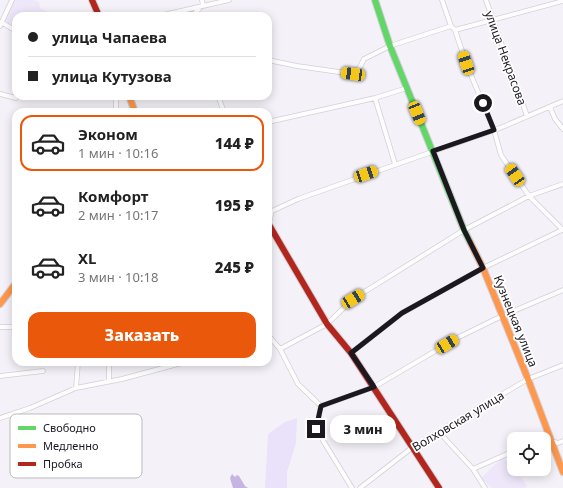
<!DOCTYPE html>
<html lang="ru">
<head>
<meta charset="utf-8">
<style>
	body { margin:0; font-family:"Noto Sans",sans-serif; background:#f6f6f6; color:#222; height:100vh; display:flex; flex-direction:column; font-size:15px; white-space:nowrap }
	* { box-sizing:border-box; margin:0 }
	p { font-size:13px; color:#767676 }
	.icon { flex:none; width:22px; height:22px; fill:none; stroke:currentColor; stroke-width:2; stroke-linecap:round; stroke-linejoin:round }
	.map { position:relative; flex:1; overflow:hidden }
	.drawer { position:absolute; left:12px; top:108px; width:260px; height:258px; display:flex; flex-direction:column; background:#fff; border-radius:12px; box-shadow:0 2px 10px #0003 }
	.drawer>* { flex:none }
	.guide { position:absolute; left:12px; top:12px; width:260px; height:88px; border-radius:12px; box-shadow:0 2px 10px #0003; display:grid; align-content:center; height:88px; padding:0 16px; background:#fff }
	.buttons { position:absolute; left:507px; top:432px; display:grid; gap:8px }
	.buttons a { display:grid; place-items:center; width:44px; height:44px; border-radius:8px; background:#fff; box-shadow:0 2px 10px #0003; font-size:20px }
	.end { position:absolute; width:18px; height:18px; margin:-9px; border:5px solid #1b1820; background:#fff; box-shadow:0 0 0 2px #fff }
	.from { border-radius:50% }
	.bubble { position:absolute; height:28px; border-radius:12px; background:#fff; box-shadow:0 2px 10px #0003; font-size:13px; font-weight:800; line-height:28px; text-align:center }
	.car { position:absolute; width:12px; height:24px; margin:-12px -6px; border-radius:5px; box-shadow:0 0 3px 1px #0007; background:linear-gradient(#f5c518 24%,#345 0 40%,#f5c518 0 76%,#345 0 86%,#f5c518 0) }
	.guide b { display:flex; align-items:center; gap:14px; height:38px; font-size:15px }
	.guide b+b { border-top:1px solid #e0e0e0 }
	.guide i { width:10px; height:10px; background:#222 }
	ul { padding:7px 0 0; list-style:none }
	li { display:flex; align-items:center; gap:12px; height:56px; margin:0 8px 6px; padding:0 8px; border:2px solid transparent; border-radius:12px }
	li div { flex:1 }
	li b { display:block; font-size:15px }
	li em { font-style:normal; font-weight:800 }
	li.current { border-color:#ea580c }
	li>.icon { width:36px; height:36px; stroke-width:1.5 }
	.cta { display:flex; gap:8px; margin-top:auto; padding:8px 16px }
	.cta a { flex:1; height:46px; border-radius:12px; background:#ea580c; color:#fff; font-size:16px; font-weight:800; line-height:46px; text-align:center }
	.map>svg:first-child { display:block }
</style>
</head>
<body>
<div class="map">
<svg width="563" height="488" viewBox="0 0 563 488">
	<rect width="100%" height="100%" fill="#f4f2f8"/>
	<path fill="#eee7fa" d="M15 0H34L39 2 40 8 57 16H16V28L4 22Z
		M503 457 527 485 526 488H492L481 478Z"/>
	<path fill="#eae1fa" d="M297 418 296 443 287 472V488H265L268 434 285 422Z"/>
	<path fill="#c6b4e3" d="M232 474 235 477 237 475 239 476 245 486 248 488H233L230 478Z"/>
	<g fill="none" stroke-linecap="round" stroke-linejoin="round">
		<g stroke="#d2cfd6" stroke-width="5.5">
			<path id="street" d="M442 0 451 26 455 30 466 63 494 130 501 155 529 196 563 230
				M486 0 527 116
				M159 16 229 0
				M192 16 203 5 202 0
				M1 22 16 31
				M0 26 12 0
				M455 30 563 1
				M268 60 297 66 353 74 360 67 364 59 390 46 451 26
				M0 94 16 98V96
				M218 96 224 112
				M375 98 395 164
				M550 107 555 119 563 129
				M116 112V96
				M268 122 375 98 407 88
				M269 223 272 211 298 199 500 128 563 101
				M0 327H16
				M268 335 280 349 298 384 321 406 316 429 352 488
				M280 349 327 324 353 299 464 230 529 196 563 184
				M351 353 402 313 483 268 562 230
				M226 362 228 363
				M0 376 43 371
				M109 381V362
				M76 388 78 362
				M321 406 374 387 459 337 502 316 563 290
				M0 418 30 408 76 388 122 379 185 362
				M439 432 473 469 485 488
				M544 439 558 443 563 441
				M473 469 514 451
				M360 488 413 447 528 379 563 365"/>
		</g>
		<g stroke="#d2cfd6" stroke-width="8">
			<path id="fast" d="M375 0 390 46 464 230 470 242"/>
		</g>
		<g stroke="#d2cfd6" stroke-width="8">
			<path id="slow" d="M129 96 135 112
				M470 242 483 268 528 379 563 472
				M0 304 16 283"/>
		</g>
		<g stroke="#d2cfd6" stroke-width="8">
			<path id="jam" d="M92 0 99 16
				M268 223 327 324 351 353 439 488"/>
		</g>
		<use href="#street" stroke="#fdfdfe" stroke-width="4"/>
		<use href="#fast" stroke="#63d668" stroke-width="6"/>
		<use href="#slow" stroke="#ff974d" stroke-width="6"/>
		<use href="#jam" stroke="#b3261e" stroke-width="6"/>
	</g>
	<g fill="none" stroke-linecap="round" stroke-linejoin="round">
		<path stroke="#1b1820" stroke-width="5" d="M316 429 321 406 374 387 351 353 402 313 483 268 464 230 433 151 494 130 483 103"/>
	</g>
	<g text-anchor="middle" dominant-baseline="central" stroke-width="3.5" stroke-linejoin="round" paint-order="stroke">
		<g font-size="12" fill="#1b1820" stroke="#fff">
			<text transform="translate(506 58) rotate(70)">улица Некрасова</text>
			<text transform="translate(516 321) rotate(68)">Кузнецкая улица</text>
			<text transform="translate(458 421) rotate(-31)">Волховская улица</text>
		</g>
	</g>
	<rect x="10" y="414" width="132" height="64" rx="6" fill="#fff" stroke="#bbbabc" stroke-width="1"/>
	<rect x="18" y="426" width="18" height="4" fill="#63d668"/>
	<rect x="18" y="444" width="18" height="4" fill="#ff974d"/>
	<rect x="18" y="462" width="18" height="4" fill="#b3261e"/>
	<g font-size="11" fill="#1b1820">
		<text x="43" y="432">Свободно</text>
		<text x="43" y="450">Медленно</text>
		<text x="43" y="468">Пробка</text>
	</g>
</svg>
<div class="buttons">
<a><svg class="icon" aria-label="locate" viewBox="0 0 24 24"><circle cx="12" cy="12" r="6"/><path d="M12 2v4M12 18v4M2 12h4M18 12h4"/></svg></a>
</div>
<i class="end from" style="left:483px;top:103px"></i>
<i class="end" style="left:316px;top:429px"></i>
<div class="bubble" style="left:330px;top:415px;width:66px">3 мин</div>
<i class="car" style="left:466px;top:63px;rotate:341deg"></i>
<i class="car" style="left:353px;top:74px;rotate:278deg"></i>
<i class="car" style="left:417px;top:113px;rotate:158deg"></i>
<i class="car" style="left:366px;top:174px;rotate:71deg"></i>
<i class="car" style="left:515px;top:175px;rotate:326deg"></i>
<i class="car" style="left:353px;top:299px;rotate:58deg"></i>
<i class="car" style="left:447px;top:344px;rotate:59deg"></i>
<div class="guide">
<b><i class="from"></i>улица Чапаева</b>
<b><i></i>улица Кутузова</b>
</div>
<section class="drawer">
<ul>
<li class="current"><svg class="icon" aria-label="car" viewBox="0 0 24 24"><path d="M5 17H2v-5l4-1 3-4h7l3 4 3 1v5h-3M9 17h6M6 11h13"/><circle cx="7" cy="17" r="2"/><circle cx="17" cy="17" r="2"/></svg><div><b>Эконом</b><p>1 мин · 10:16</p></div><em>144 ₽</em></li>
<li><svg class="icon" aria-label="car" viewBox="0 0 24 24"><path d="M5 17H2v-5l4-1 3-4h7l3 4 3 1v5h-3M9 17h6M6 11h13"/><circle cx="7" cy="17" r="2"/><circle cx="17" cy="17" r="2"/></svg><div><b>Комфорт</b><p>2 мин · 10:17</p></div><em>195 ₽</em></li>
<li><svg class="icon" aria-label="car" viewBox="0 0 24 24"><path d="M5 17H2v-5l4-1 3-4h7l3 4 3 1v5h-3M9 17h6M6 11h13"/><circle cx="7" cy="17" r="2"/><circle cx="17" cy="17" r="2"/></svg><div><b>XL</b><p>3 мин · 10:18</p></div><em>245 ₽</em></li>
</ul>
<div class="cta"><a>Заказать</a></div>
</section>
</div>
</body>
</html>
